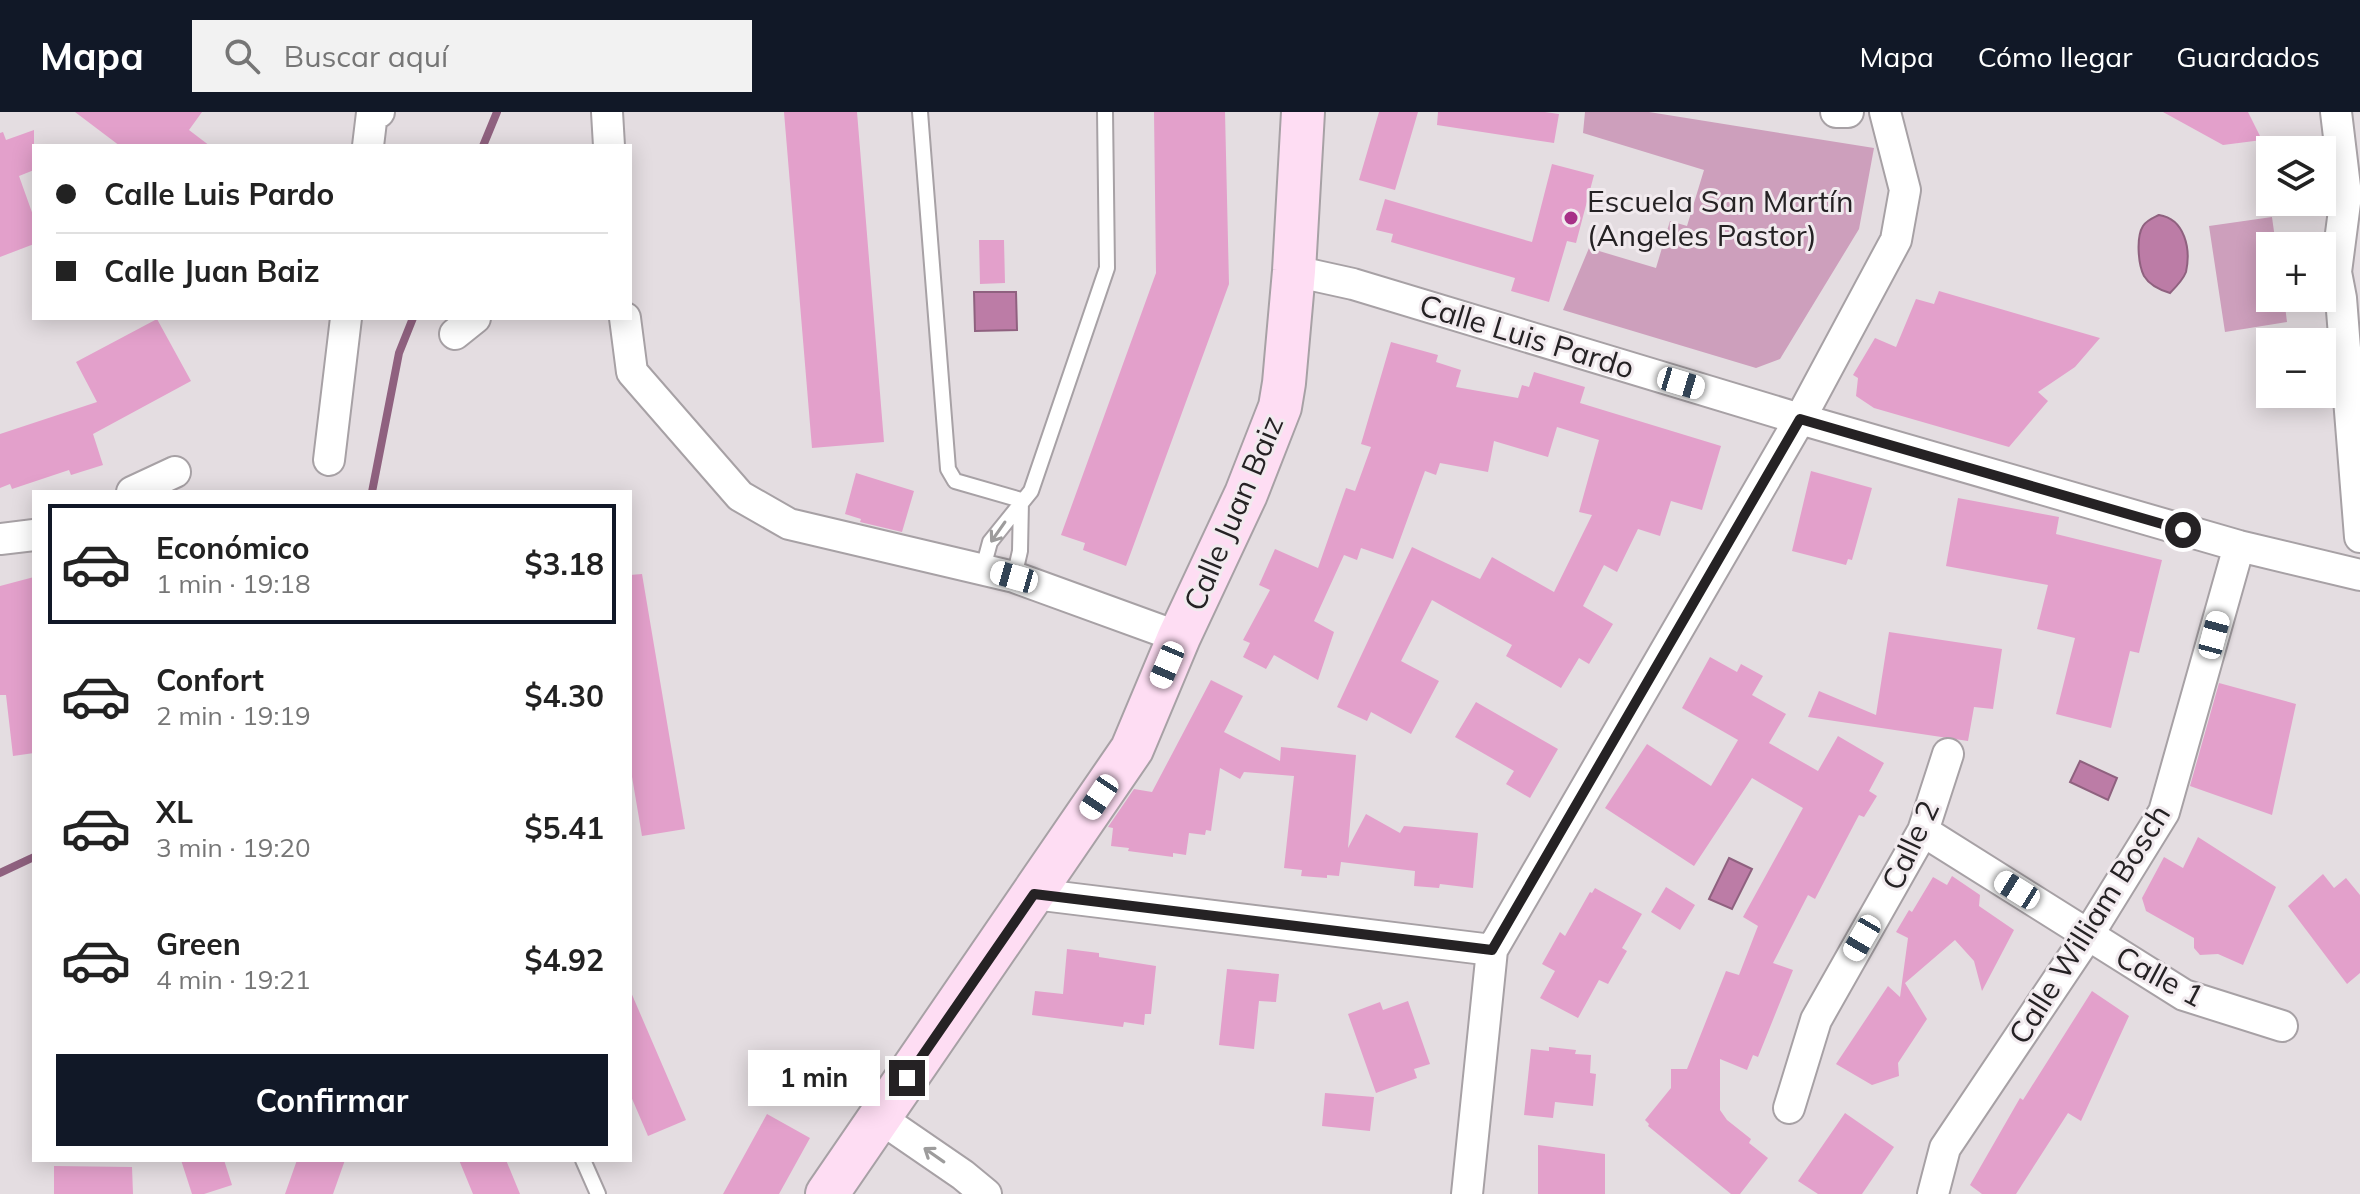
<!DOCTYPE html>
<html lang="es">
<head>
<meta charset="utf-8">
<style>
	body { margin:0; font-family:Mulish,sans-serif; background:#f2f2f2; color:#222; height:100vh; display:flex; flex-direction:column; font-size:30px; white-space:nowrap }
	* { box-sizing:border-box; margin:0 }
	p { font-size:26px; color:#767676 }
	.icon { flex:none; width:44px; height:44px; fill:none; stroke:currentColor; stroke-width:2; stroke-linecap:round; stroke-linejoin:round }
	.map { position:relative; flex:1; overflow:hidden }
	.side { position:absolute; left:32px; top:378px; width:600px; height:672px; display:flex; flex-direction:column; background:#fff; border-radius:0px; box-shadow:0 4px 20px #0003 }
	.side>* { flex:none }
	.hud { position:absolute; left:32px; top:32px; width:600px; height:176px; border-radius:0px; box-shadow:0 4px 20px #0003; display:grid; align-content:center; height:176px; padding:0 24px; background:#fff }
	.controls { position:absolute; left:2256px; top:24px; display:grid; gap:16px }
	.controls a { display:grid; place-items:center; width:80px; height:80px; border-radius:0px; background:#fff; box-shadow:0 4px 20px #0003; font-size:40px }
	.end { position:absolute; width:36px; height:36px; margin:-18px; border:10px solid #252224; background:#fff; box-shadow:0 0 0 4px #fff }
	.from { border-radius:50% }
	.bubble { position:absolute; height:56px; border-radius:0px; background:#fff; box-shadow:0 4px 20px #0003; font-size:26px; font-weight:700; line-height:56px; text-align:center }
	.car { position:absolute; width:24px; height:48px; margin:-24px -12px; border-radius:10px; box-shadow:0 0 6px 2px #0007; background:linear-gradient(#fff 24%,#345 0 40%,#fff 0 76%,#345 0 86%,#fff 0) }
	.hud b { display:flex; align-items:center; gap:28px; height:76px; font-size:30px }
	.hud b+b { border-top:2px solid #e0e0e0 }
	.hud i { width:20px; height:20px; background:#222 }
	ul { padding:14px 0 0; list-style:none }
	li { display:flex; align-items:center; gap:24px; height:120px; margin:0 16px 12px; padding:0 8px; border:4px solid transparent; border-radius:0px }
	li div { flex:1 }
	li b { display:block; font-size:30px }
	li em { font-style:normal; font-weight:700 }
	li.selected { border-color:#111827 }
	li>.icon { width:72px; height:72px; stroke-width:1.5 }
	.button { display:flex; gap:16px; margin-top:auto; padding:16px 24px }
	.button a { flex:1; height:92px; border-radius:0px; background:#111827; color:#fff; font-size:32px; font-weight:700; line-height:92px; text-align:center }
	header { display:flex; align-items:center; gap:48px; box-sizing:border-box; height:112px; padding:0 40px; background:#111827; color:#fff }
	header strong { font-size:38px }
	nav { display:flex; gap:44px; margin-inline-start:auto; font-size:28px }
	.search { width:560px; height:72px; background:#f2f2f2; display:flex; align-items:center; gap:20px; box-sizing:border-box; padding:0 28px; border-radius:0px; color:#767676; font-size:30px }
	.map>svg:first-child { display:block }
</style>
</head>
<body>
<header>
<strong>Mapa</strong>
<div class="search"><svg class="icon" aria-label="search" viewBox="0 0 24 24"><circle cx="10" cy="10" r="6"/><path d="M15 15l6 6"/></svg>Buscar aquí</div>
<nav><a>Mapa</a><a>Cómo llegar</a><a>Guardados</a></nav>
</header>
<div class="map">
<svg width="2360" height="1082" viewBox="0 0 2360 1082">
	<rect width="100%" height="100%" fill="#e4dde1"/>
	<path fill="#cd9fbc" d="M1585 0H1649L1874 36 1859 117 1780 247 1756 256 1563 198 1589 136 1656 156 1670 109 1687 114 1704 58 1583 21Z
		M2272 105 2276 134H2270V186H2284L2287 210 2225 220 2209 114Z"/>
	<path fill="#bc7ca6" stroke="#8f617f" stroke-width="2" d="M2159 103C2185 107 2191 137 2186 160 2183 168 2176 175 2170 181 2160 178 2150 174 2144 164 2138 152 2136 125 2143 114 2147 108 2153 106 2159 103Z
		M974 180H1016L1017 218 975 219Z
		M2080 649 2117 666 2108 688 2070 670Z
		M1729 746 1752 757 1732 797 1709 787Z"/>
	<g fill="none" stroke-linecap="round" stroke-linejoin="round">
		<path stroke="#8f617f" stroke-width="8" d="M483 34 497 0
			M372 380 399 241 413 206
			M0 761 34 745"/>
	</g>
	<path fill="#e3a0cb" d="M75 0H202L189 18 210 34H120Z
		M784 0H857L884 330 812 336Z
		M1154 0H1225L1229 172 1126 454 1083 438 1085 431 1061 423 1156 161Z
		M1379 0H1418L1395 78 1359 68Z
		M1438 0H1545L1559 2 1554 31 1437 13Z
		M2163 0H2248L2262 28 2223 33Z
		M34 18V58L19 64 34 106V132L0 145V21L3 20 6 28Z
		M1552 52 1594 63 1576 131 1567 129 1549 190 1511 179 1515 166 1391 130 1393 122 1376 118 1385 87 1532 130Z
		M979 128H1004L1005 171 980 172Z
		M1939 179 2100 226 2075 255 2038 280 2048 289 2009 335 1874 296 1856 284 1858 266 1853 263 1875 226 1896 235 1916 187 1934 192Z
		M157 207 191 269 93 322 103 353 71 363 69 358 12 377 10 372 0 376V322L97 290 76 250Z
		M1391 230 1438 243 1436 250 1461 258 1456 275 1518 286 1522 273 1529 275 1534 260 1585 275 1580 291 1721 334 1702 398 1671 389 1660 424 1638 417 1617 460 1604 453 1583 494 1613 512 1589 552 1579 546 1561 576 1506 544 1512 533 1432 488 1401 549 1439 569 1411 622 1371 600 1367 609 1337 595 1412 435 1480 467 1492 445 1554 480 1592 403 1579 400 1599 328 1557 315 1548 345 1494 329 1488 360 1440 351 1436 363 1425 359 1393 447 1361 436 1357 448 1344 443 1314 509 1334 520 1318 568 1274 543 1266 557 1243 545 1250 531 1243 528 1270 478 1259 473 1275 437 1318 456 1346 376 1355 379 1371 335 1361 332Z
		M1811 359 1872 376 1852 448 1848 447 1846 453 1792 439Z
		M856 361 914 379 902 420 860 410 861 407 845 402Z
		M1958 386 2059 405 2056 422 2162 448 2139 541 2130 539 2111 616 2056 602 2075 526 2037 517 2048 473 1946 454Z
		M642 462 685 717 642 724 630 653V463Z
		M34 465V641L13 644 6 583H0V474Z
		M1889 520 2002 537 1993 597 1974 595 1968 629 1808 605 1819 579 1876 603Z
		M1710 545 1737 560 1741 552 1763 564 1752 583 1786 602 1769 631 1818 659 1838 624 1884 651 1869 679 1877 684 1864 705 1859 703 1815 787 1808 783 1773 851 1793 858 1758 945 1753 943 1747 958 1720 947V998L1727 1008 1751 1027 1749 1031 1768 1046 1740 1082H1731L1648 1014 1649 1012 1645 1008 1671 976V957H1687L1726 859 1739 863 1758 814 1743 805 1803 696 1752 666 1694 754 1605 696 1647 632 1711 674 1738 628 1682 596Z
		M1211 568 1243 584 1224 620 1280 649 1281 635 1356 643 1348 736 1366 702 1400 721 1404 714 1478 721 1473 776 1440 772 1439 776 1414 774 1415 759 1341 750 1339 764 1327 763V766L1301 764 1302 758 1284 756 1294 664 1244 660 1240 667 1220 656 1211 719 1206 718 1205 723 1189 721 1186 743 1173 741V745L1128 739 1129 736 1111 734 1113 716 1108 715 1134 677 1152 680Z
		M2219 571 2296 592 2272 703 2190 674Z
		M1476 590 1558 637 1530 686 1506 672 1514 659 1455 625Z
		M2198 725 2276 775 2243 853 2218 842 2200 843 2194 836V826L2146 799 2142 786 2164 745 2183 756Z
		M2323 762 2334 776 2346 766 2360 783V861L2347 872 2288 794Z
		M1952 764 1980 783 1979 794 2014 818 1982 879 1974 849 1955 828 1905 871 1927 907 1898 951 1899 964 1872 973 1836 952 1888 874 1900 885 1908 826 1896 820 1909 798 1912 800 1933 765 1947 773Z
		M1666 775 1695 793 1680 818 1651 800Z
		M1595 776 1642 802 1622 836 1627 839 1608 872 1599 868 1578 906 1540 886 1555 859 1542 852 1560 820 1565 824 1590 780 1592 781Z
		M1067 837 1099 841V845L1156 854 1151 902H1145L1144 913 1124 910 1123 915 1032 903 1035 879 1063 882Z
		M1227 857 1279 862 1276 890 1259 889 1254 937 1219 933Z
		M630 878 686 1008 648 1024 630 982Z
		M2092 879 2129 904 2081 1009 2068 1001 2016 1082H1982L1970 1073 2020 986 2023 988Z
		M1408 889 1430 952 1414 957 1417 966 1376 981 1348 902 1380 890 1383 898Z
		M1549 935 1576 938 1575 942 1591 943 1590 961 1596 962 1593 994 1555 990 1553 1006 1524 1003 1531 937 1549 939Z
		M1325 981 1374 985 1370 1019 1322 1014Z
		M1845 1001 1894 1035 1862 1082H1818L1798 1069Z
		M767 1002 810 1026 779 1082H723Z
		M1538 1033 1605 1042V1082H1538Z
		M181 1048H224L232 1073 204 1082H192Z
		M297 1048H345L333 1082H285Z
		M459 1048H506L520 1082H473Z
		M54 1054 132 1055 133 1082H54Z"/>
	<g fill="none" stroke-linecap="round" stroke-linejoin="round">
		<g stroke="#a7a1a5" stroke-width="18">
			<path id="lane" d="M920 0 948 357 955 369 1021 388
				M983 456 990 430 1031 379 1107 156 1105 0
				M1014 465 1020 439 1021 389
				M583 1048 598 1082"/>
		</g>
		<g stroke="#a7a1a5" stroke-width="34">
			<path id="street" d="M607 0 609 34
				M1836 0H1848
				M2336 0 2346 83 2336 160 2341 186 2360 425
				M368 34 372 1 379 0
				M1294 159 1353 172 1800 307 2239 434 2360 463
				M625 206 632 260 740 384 789 412 1014 465 1179 525
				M455 222 475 206
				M329 348 346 206
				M132 380 175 360
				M0 427 34 423
				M1923 719 2184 883 2282 914
				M1034 782 1492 838
				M1789 996 1816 908 1923 719 1948 642
				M880 1006 963 1063 986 1082
				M1467 1082 1492 838 1800 307 1896 128 1905 78 1885 0
				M1933 1082 1945 1036 2088 823 2164 700 2239 434"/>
		</g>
		<g stroke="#a7a1a5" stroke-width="46">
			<path id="secondary" d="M827 1082 1132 637 1179 525 1246 382 1280 295 1284 271 1294 159 1303 0"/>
		</g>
		<use href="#lane" stroke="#fff" stroke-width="14"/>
		<use href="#street" stroke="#fff" stroke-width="30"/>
		<use href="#secondary" stroke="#feddf3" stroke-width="42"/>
	</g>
	<defs><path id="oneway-shaft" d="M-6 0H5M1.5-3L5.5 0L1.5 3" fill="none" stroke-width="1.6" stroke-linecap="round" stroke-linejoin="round" transform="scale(2)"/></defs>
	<g stroke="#9d9c9c">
		<use href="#oneway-shaft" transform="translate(998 420) rotate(125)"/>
		<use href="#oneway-shaft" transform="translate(934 1043) rotate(-145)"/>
	</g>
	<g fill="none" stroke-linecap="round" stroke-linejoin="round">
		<path stroke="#252224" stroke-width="10" d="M907 966 1034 782 1492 838 1800 307 2183 418"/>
	</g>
	<circle fill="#a73087" stroke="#f1eaee" stroke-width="3" cx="1571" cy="106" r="8"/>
	<g text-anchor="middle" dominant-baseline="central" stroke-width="6" stroke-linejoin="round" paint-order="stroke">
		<g font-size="30" fill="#252224" stroke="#f1eaee" text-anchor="start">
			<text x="1587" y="89">Escuela San Martín<tspan x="1587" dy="34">(Angeles Pastor)</tspan></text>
		</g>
		<g font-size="30" fill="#252224" stroke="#f1eaee">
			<text transform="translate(1527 224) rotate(17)">Calle Luis Pardo</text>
			<text transform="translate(1233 401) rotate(-67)">Calle Juan Baiz</text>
			<text transform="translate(1910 733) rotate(-65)">Calle 2</text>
			<text transform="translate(2089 812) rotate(-58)">Calle William Bosch</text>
			<text transform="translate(2160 864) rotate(28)">Calle 1</text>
		</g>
	</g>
</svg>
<div class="controls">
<a><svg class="icon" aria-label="layers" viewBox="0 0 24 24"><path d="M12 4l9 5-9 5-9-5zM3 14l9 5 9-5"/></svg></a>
<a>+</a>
<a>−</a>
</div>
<i class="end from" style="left:2183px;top:418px"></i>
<i class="end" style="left:907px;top:966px"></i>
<div class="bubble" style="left:748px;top:938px;width:132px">1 min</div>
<i class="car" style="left:1681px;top:271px;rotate:107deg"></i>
<i class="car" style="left:1014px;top:465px;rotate:286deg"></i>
<i class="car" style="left:2214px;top:523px;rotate:15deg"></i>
<i class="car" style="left:1167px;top:553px;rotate:203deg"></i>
<i class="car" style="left:1099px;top:685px;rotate:214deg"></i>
<i class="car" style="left:2017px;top:778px;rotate:302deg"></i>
<i class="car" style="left:1862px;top:826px;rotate:210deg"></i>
<div class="hud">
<b><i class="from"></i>Calle Luis Pardo</b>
<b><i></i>Calle Juan Baiz</b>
</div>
<section class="side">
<ul>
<li class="selected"><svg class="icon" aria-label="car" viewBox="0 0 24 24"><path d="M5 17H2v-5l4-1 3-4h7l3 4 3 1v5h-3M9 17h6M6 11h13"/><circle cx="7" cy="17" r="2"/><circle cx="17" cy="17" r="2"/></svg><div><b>Económico</b><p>1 min · 19:18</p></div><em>$3.18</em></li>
<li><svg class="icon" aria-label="car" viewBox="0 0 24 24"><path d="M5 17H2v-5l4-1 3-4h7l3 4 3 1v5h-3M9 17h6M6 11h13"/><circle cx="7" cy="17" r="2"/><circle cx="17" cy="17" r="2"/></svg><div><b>Confort</b><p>2 min · 19:19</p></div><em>$4.30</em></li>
<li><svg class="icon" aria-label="car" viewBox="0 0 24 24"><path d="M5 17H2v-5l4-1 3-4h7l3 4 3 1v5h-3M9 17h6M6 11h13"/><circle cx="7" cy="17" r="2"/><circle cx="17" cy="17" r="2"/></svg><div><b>XL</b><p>3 min · 19:20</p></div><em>$5.41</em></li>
<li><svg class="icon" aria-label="car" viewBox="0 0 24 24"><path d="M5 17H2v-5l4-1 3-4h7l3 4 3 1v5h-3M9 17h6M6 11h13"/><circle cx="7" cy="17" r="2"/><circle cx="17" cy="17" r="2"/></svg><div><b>Green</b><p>4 min · 19:21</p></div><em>$4.92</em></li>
</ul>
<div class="button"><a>Confirmar</a></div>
</section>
</div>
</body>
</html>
